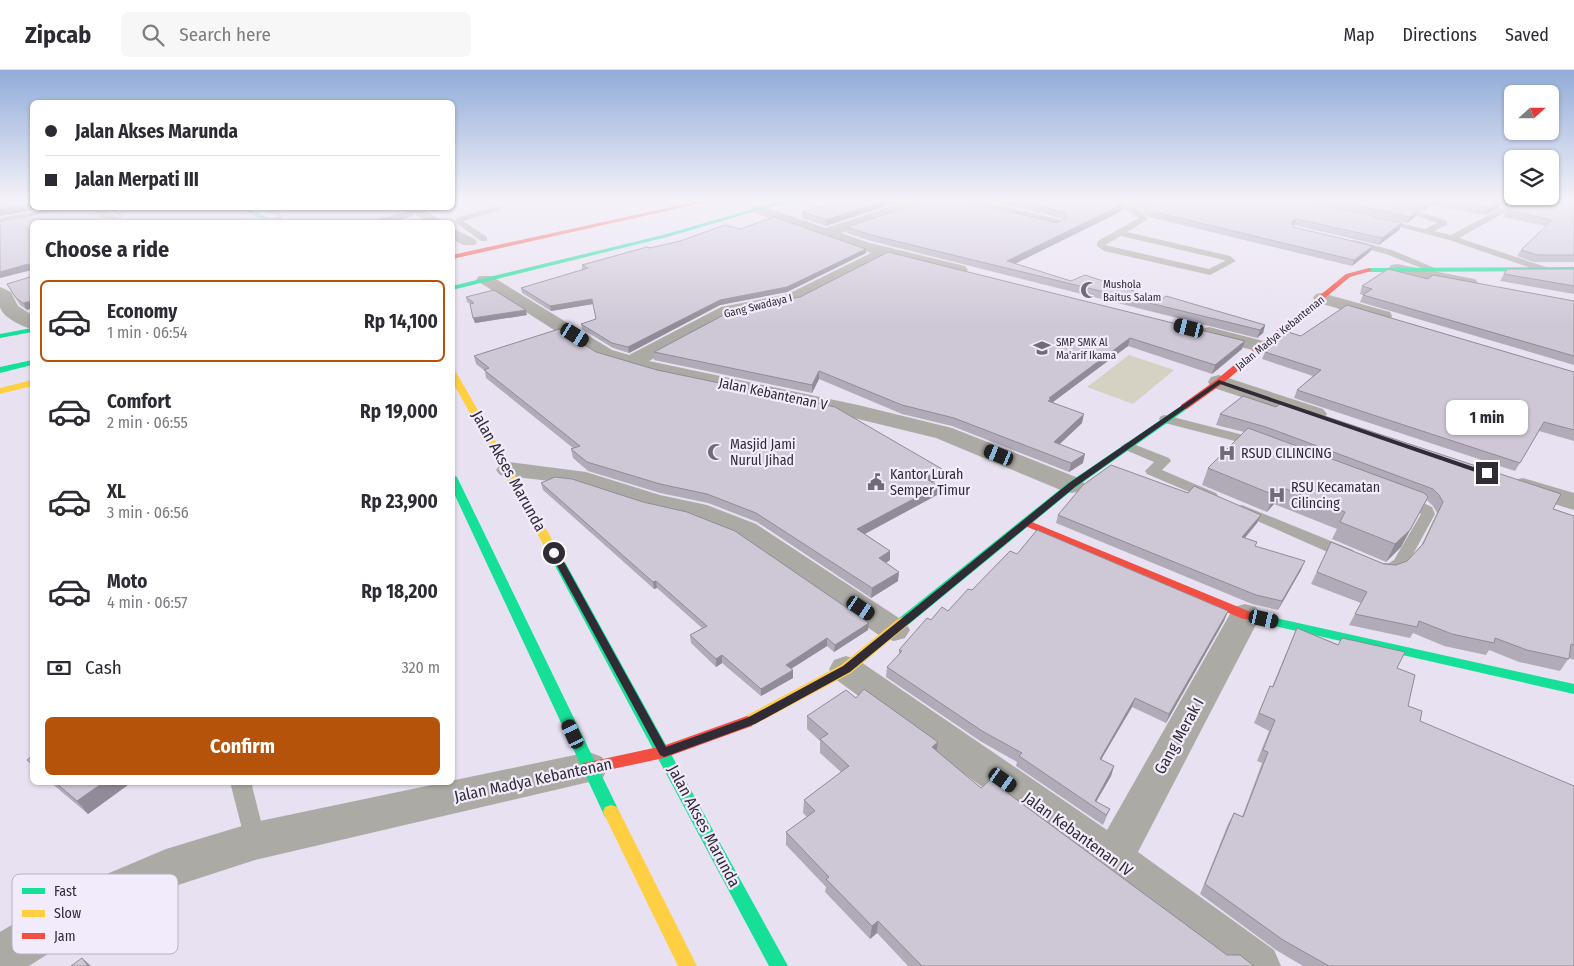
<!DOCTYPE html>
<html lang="en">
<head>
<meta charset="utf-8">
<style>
	body { margin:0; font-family:"Fira Sans Condensed",sans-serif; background:#f7f7f7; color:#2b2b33; height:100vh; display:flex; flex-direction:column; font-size:19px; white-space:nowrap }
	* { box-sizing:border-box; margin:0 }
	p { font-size:16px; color:#7c7c81 }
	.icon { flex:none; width:28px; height:28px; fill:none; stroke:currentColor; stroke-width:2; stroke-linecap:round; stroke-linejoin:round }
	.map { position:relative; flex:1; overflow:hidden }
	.panel { position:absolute; left:30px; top:150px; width:425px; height:565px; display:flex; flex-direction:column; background:#fff; border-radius:8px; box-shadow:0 1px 4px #0004 }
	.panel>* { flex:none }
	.hud { position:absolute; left:30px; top:30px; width:425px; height:110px; border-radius:8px; box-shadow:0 1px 4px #0004; display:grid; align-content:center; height:110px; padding:0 15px; background:#fff }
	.needle { width:32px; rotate:69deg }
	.controls { position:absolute; left:1504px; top:15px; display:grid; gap:10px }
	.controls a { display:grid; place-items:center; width:55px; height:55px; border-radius:8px; background:#fff; box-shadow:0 1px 4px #0004; font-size:25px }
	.end { position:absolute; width:22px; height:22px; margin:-11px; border:6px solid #302b35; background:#fff; box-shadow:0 0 0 2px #fff }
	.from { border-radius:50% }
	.bubble { position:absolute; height:35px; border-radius:8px; background:#fff; box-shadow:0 1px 4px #0004; font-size:16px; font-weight:700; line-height:35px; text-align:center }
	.car { position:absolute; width:15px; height:30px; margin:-15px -8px; border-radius:6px; box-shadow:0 0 4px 1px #0007; background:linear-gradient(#222 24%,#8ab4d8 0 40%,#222 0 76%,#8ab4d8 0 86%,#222 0) }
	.hud b { display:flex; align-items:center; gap:18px; height:48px; font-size:19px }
	.hud b+b { border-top:1px solid #e1e1e2 }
	.hud i { width:12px; height:12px; background:#2b2b33 }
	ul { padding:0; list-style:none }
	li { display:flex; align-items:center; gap:15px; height:82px; margin:0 10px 8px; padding:0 5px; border:2px solid transparent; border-radius:8px }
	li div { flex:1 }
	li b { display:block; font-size:19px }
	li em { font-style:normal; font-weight:700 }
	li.selected { border-color:#b45309 }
	li>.icon { width:45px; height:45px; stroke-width:1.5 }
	h2 { padding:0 15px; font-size:22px; line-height:60px }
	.pay { display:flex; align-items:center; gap:12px; height:55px; padding:0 15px; font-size:19px }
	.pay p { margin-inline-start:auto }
	.cta { display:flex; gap:10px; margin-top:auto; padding:10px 15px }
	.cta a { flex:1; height:58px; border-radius:8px; background:#b45309; color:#fff; font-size:20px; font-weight:700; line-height:58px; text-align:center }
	header { display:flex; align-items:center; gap:30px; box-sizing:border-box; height:70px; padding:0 25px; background:#fff; border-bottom:1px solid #e1e1e2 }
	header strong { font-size:24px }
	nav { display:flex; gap:28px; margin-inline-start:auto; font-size:18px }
	.search { width:350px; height:45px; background:#f7f7f7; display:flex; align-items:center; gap:12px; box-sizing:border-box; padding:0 18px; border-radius:8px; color:#7c7c81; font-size:19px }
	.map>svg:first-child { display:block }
</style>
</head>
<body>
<header>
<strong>Zipcab</strong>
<div class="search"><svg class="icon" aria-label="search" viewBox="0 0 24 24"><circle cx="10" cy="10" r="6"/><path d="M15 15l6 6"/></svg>Search here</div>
<nav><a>Map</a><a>Directions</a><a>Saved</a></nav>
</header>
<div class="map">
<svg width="1574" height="896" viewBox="0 0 1574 896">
	<rect width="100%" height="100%" fill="#e8e1f1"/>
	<path fill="#d5d2c4" d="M1129 285 1174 300 1133 334 1087 317Z"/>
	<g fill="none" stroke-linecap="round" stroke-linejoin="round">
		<path fill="#acaaa4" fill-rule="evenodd" d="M1084 130C1105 130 1131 131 1147 146V150L1127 162 1230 186 1236 191 1210 205 1104 181 1097 176 1098 171 1139 148 1123 139ZM1121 166 1224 190 1225 191 1209 199 1105 175Z
			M1511 133 1518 135 1459 168 1546 197V201H1540L1449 170 1377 151 1381 149 1425 159 1437 153 1395 138 1394 136 1398 134 1447 151V155L1434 161 1451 165Z
			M499 136H502V140L463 151 487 167V171H481L455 152 456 148Z
			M1354 170 1392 180 1437 199 1429 201 1386 184 1351 175V171Z
			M1165 345 1263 370 1265 373 1258 377 1161 352 1159 349 1161 346Z
			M1128 372 1169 388 1171 391 1162 400 1216 423 1218 426 1211 430 1206 429 1147 404 1145 401 1154 392 1123 379 1121 376Z
			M1406 425 1432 437 1435 444 1406 497 1392 504 1374 501 1372 497 1374 493H1389L1394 490 1421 444 1401 432 1399 429 1401 426Z
			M1242 435 1353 480 1355 484 1353 488H1341L1237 442 1235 439 1237 436Z
			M230 712H251L266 771 263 778 255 781 247 778Z"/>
		<path fill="#acaaa4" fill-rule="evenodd" d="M910 130H931L929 133 841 163 870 173 965 196 968 200 965 204 959 205 887 187 799 233 733 246 649 291 858 335 952 358 1081 409 1085 415 1081 421 1072 423 1063 421 936 368 858 349 658 306 598 288 476 210 479 206H491L612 280 629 285 721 237 788 224 871 183 752 142 750 139 752 136H762L826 158Z
			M955 130H979L1061 150 1064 153 1056 158 957 133Z
			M1481 130H1530L1514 139 1483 133Z
			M54 138H81L74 142 0 156V148Z
			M91 138H106L123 152H107Z
			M405 138H422L444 152H427Z
			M452 158 475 169 477 172 475 175H463L452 169Z
			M1397 194 1469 208 1475 209 1478 213 1475 217 1469 218 1391 203 1389 199 1391 195Z
			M0 217 11 222 18 236 32 245V259C23 257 2 247 0 237 0 231 0 223 0 217Z
			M1322 223 1390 242 1392 246 1390 250 1383 252 1316 232 1313 228 1316 224Z
			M1209 257 1271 273 1274 277 1271 281 1264 283 1202 267 1199 263 1202 259Z
			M1219 305 1323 339 1327 344 1323 349 1315 351 1211 317 1208 312 1211 307Z
			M509 392 586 402 660 425 707 435 756 454 905 552 910 560 905 568 894 571 883 568 736 466 688 447 644 437 574 414 500 405 496 400 500 395Z
			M1523 408 1574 423V440L1514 422 1510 416 1514 410Z
			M1245 534 1256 537 1261 545 1138 782 1274 880 1281 896H1220L1098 802 834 608 829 599 834 590 846 586 858 590 1107 760 1234 537Z
			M589 682 602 687 608 698 602 709 255 790 175 816 101 850 29 896H0V862L69 820 166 779 255 752Z"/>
		<path fill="#16e098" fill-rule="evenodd" d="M785 130H794L667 167 452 220V216L663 165Z
			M240 138H247L278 152H271Z
			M1574 197V201L1369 202 1366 200 1369 198Z
			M32 258V262L0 268V264Z
			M32 290V295L0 303V297Z
			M1184 334 1187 335V339L1076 417 908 555H898L896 552 898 549 1068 413Z
			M452 404 457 407 617 737 619 742 617 747 611 749 605 747 452 419Z
			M559 488 565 492 788 896H769L553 492Z
			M1248 542 1574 614V624L1243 549 1242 546 1243 543Z"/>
		<path fill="#ffcf43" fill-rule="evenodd" d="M452 300 456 302 565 492 563 495H555L553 492 452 311Z
			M32 310V316L0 324V318Z
			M903 547 908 549 910 552 908 555 851 603 752 656 747 658 742 656 740 652 742 648 841 595 898 549Z
			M611 735 617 737 697 896H678L603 742 605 737Z"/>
		<path fill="#f24e42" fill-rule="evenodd" d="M704 130H715L452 189V185Z
			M1369 198 1372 200 1371 201 1350 207 1222 314 1187 339H1181V335L1216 310 1346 204Z
			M1027 450 1253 543 1254 546 1253 549H1243L1023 455 1021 453Z
			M747 646 752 648 754 652 752 656 664 688 589 704 583 703 581 698 583 693 589 692 663 676Z"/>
	</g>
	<path fill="#b1abb8" d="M842 130H904L826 156 802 148V142Z
		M987 130H1491L1501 132 1498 138 1485 145 1431 135 1423 141 1390 131 1415 147 1407 153 1313 132 1402 153 1399 160 1379 175 1294 155 1293 156V157L1370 182 1352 196 1149 147 1141 139 1126 133 1104 130 1122 141 1015 194 1071 211 1161 230 1265 255 1263 263 1257 268 871 171 847 163V157L1057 153 1063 150 1061 148Z
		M1574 131V192H1534L1517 186 1521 180 1546 156 1503 147 1506 140Z
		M72 138H91L103 148H120L108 138H241L261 148H281L258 138H408L413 141 414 146 390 152H32V238L27 240 20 235 7 214 30 207V200L0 208V151Z
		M424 138H442L443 139 432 142Z
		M740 159 866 179V183L787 222 720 235 629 283 613 278 582 259 581 254 596 249 593 234 551 241 522 223 521 218 582 200V195L650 178Z
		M1574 199V224L1500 211 1504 204Z
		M1428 209 1574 231V295L1360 232 1363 225 1360 224 1362 216Z
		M466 227 527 245 475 253 470 234 467 232Z
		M800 227 1242 279 1212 304 1128 276 1053 332 1082 353 1060 374 1083 393 1069 402 952 356 902 344 819 309 812 323 654 290V282Z
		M1301 266 1574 302V371L1539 361 1515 401 1294 328 1297 320 1313 306 1262 289 1265 282Z
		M596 282 941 408 932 413 937 425 865 464 890 481V490L886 493 898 511 871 528 757 452 708 433 660 423 588 401 573 388 571 379 573 378 486 308 485 301 476 294 474 286Z
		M1243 326 1574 446V590L1569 588 1560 601 1519 592 1489 580 1486 585 1444 576 1413 563 1410 568 1349 555 1361 533 1311 514 1331 472 1384 494 1396 495 1407 491 1421 476 1437 443 1433 436 1427 430 1401 477 1386 492 1332 469 1337 459 1274 434 1267 442 1202 415 1208 398 1244 362 1216 355 1220 344Z
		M541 413 869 553 868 560 834 582 827 576 791 599 793 608 761 626 722 593 716 597 691 573 690 565 702 558 657 518 654 519 543 420Z
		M1188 423 1261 445 1257 453 1245 468 1255 476 1301 500 1278 540 1252 534 1056 453 1058 445Z
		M1017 484 1228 541 1224 551 1166 653 1132 637 1101 690 1114 696 1111 706 1096 732 1110 739 1103 755 1016 696 1017 692 980 671 886 607 887 597 899 585V580L931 550 948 541 972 520Z
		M1297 558 1397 598 1408 636 1420 651 1574 896H1303L1276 880 1200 824 1228 754 1234 743 1242 747 1262 693 1257 691 1269 661 1254 653 1270 616 1272 617 1292 569Z
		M856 628 938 672 937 682 981 718 1227 885 1254 896H908L877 863 870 869 825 822 826 817 786 775V762L807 747 803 743 804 730 841 702 820 683V671L807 659V646Z
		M50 712H132L88 744Z"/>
	<path fill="#908b96" d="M887 130H904L826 156V150Z
		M1432 130H1433L1431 135 1423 141 1425 135Z
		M1501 132 1498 138 1485 145 1488 138Z
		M32 134V138H47L0 146V140Z
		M1123 134 1122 141 1006 198 1007 191Z
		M431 138H442L443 139 432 142Z
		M413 141 414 146 390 152H368Z
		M1418 141 1415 147 1407 153 1410 147Z
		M1297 149 1294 155 1289 157 1292 151Z
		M1402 153 1399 160 1379 175 1382 168Z
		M1373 176 1370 182 1352 196 1354 190Z
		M866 179V183L787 222 720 235 629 283 628 277 720 230Z
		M28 194 32 200 0 208V202Z
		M592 229 593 234 551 241 550 236Z
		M32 231V238L27 240 23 233Z
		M526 240 527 245 475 253 473 248Z
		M1265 255 1263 263 1257 268 1260 260Z
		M1130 268 1128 276 1049 335V337V328Z
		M1245 271 1242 279 1212 304 1215 295Z
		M819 301V309L812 323V315Z
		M1084 344 1082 353 1052 381 1054 372Z
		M1085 384 1083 393 1069 402 1071 393Z
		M942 399 941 408 924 417 925 408Z
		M938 416 937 425 857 468V459Z
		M1281 417 1274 434 1267 442 1274 425Z
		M1261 445 1257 453 1238 476 1242 467Z
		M1410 460 1401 477 1386 492 1395 474Z
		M890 481V490L878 498 879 488Z
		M1305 491 1301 500 1278 540 1282 531Z
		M899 502 898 511 871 528 872 518Z
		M656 511 657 518 654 519 653 512Z
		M1228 541 1224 551 1166 653 1169 644Z
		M869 553 868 560 834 582 835 575Z
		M827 568V576L786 602V595Z
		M722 585V593L716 597V589Z
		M793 600V608L761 626V619Z
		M1135 628 1132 637 1096 698 1100 689Z
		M938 672 936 685 932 677Z
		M1114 696 1111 706 1093 737 1095 731Z
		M104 712H132L88 744 77 731Z
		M878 851 877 863 870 869 872 856Z
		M82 888 91 896H88Z"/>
	<path fill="#cec7d6" stroke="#908b96" d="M0 130H32V134L0 140Z
		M842 130H887L826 150 802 142Z
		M927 130H962L1057 153 1067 147 1063 142 1012 130H1103L1123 134 1007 191 1071 211 1085 205 1161 230 1166 226 1265 255 1260 260 871 165 847 157Z
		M1135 130H1311V132L1402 153 1382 168 1297 149 1292 151 1293 157 1373 176 1354 190 1150 141 1143 133Z
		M1333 130H1390V132L1418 141 1410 147Z
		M1408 130H1432L1425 135Z
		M1441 130H1491L1501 132 1488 138Z
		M1526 130H1568L1574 131V185H1538L1521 180 1552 150 1506 140Z
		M72 138H91L103 148H120L122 146 112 138H241L261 148H281L279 142 268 138H408L413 141 368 152H32V231L23 233 16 228 7 214 30 207 31 196 28 194 0 202V151Z
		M774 147 866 179 787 217 720 230 628 277 612 273 581 254 596 249 592 229 550 236 521 218 588 198 582 195 647 177 650 178 680 171 725 155 740 159Z
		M888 182 1245 271 1215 295 1130 268 1049 328 1051 329 1048 331 1084 344 1054 372 1085 384 1071 393 954 348 902 335 819 301 812 315 654 282 733 240 800 227Z
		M1388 199 1428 209 1433 205 1574 231V286L1363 225 1372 219 1362 216Z
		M1507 199H1574V216L1504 204Z
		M494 220 526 240 473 248 470 234 474 233 466 227Z
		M1347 235 1574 302V360L1544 352 1520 393 1297 320 1321 300 1265 282 1288 262 1301 266Z
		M559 259 596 282 657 300 835 337 942 399 925 408 938 416 857 459 890 481 879 488 899 502 872 518 756 443 707 424 660 414 587 392 571 379 580 376 484 300 489 298 474 286Z
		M1243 326 1276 337 1282 332 1561 424 1553 439 1574 446V575L1571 574 1569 589 1527 580 1495 568 1494 573 1452 564 1419 551 1417 557 1355 544 1367 522 1317 502 1331 472 1384 494 1396 495 1407 491 1423 474 1443 432 1439 425 1433 419 1266 357 1220 344Z
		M1248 358 1424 423 1428 427 1410 460 1395 474 1340 452 1345 442 1281 417 1274 425 1208 398Z
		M1111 395 1188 423 1194 416 1261 445 1242 467 1257 472 1255 476 1305 491 1282 531 1256 525 1058 445 1083 415Z
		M555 407 572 409 643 432 687 442 735 461 869 553 835 575 827 568 786 595 793 600 761 619 722 585 716 589 690 565 707 556 656 511 653 512 541 413Z
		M1037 460 1228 541 1169 644 1135 628 1100 689 1114 696 1095 731 1110 739 1106 745 1019 686 1022 683 982 661 887 597 902 581 899 580 927 548 931 550 942 537 948 541 968 519 972 520 1010 481 1017 484Z
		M1297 558 1338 575 1342 568 1405 582 1397 598 1415 605 1408 636 1422 641 1420 651 1574 716V896H1329L1283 870 1205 814 1234 743 1243 747 1268 682 1263 680 1275 650 1259 643 1270 616 1273 617Z
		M864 619 938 672 932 677 981 718 990 710 1227 885H1240L1254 896H922L878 851 872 856 826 809 829 807 786 762 815 741 804 730 849 696 820 669 828 664 807 646 846 620 856 628Z
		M32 686V694L27 690Z
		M55 712H104L77 731Z
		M82 888 88 896H71Z"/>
	<linearGradient id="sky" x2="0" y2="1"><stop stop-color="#91acd8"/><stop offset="0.51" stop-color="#f5f2f9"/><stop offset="1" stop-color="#f5f2f9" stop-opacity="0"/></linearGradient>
	<rect width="1574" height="255" fill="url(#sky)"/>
	<path fill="#302b35" d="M1219 310 1491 403 1484 405 1220 314 1075 417 850 602 755 654 664 687 660 685 550 483 554 480 559 483 666 677 747 648 843 596 1069 413Z"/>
	<defs>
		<g id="mosque-bare" transform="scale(1.35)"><path d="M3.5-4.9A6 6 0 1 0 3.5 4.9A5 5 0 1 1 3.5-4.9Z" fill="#706b77" stroke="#f2ebfb" stroke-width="2.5" paint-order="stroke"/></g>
		<g id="school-bare" transform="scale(1.35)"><path d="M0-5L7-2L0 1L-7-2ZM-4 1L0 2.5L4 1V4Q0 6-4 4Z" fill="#706b77" stroke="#f2ebfb" stroke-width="2.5" paint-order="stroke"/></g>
		<g id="hospital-bare" transform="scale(1.35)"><path d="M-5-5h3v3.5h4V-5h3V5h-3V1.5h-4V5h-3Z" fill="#706b77" stroke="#f2ebfb" stroke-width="2.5" paint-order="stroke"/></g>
		<g id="civic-bare" transform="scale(1.35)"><path d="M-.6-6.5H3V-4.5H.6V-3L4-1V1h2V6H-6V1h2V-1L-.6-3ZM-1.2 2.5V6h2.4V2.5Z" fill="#706b77" stroke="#f2ebfb" stroke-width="2.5" paint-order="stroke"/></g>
	</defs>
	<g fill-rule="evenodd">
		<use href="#mosque-bare" x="1089" y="220"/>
		<use href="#school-bare" x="1042" y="278"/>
		<use href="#mosque-bare" x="716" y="382"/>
		<use href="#hospital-bare" x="1227" y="383"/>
		<use href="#civic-bare" x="876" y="412"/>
		<use href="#hospital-bare" x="1277" y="425"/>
	</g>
	<g text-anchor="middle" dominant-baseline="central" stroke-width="4.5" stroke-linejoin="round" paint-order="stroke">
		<g font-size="11" fill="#302b35" stroke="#f2ebfb" text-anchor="start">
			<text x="1103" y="214">Mushola<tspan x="1103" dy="13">Baitus Salam</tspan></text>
			<text x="1056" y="272">SMP SMK Al<tspan x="1056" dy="13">Ma'arif Ikama</tspan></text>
		</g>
		<g font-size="11" fill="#302b35" stroke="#f2ebfb">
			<text transform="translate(758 236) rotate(-14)">Gang Swadaya I</text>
			<text transform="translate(1280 263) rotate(-39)">Jalan Madya Kebantenan</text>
		</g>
		<g font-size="14" fill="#302b35" stroke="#f2ebfb">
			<text transform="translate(773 324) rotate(12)">Jalan Kebantenan V</text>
		</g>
		<g font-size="14" fill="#302b35" stroke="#f2ebfb" text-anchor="start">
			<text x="730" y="374">Masjid Jami<tspan x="730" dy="16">Nurul Jihad</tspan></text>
			<text x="1241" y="383">RSUD CILINCING</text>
			<text x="890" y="404">Kantor Lurah<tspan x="890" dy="16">Semper Timur</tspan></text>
			<text x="1291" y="417">RSU Kecamatan<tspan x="1291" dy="16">Cilincing</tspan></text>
		</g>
		<g font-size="16" fill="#302b35" stroke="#f2ebfb">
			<text transform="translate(509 401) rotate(61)">Jalan Akses Marunda</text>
			<text transform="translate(1179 666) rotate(-61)">Gang Merak I</text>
			<text transform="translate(533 710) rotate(-12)">Jalan Madya Kebantenan</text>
			<text transform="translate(704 756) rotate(62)">Jalan Akses Marunda</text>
			<text transform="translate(1078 764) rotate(36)">Jalan Kebantenan IV</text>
		</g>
	</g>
	<rect x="12" y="804" width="166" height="80" rx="8" fill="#f2ebfb" stroke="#b8b1c0" stroke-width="1"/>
	<rect x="22" y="818" width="23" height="6" fill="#16e098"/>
	<rect x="22" y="840" width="23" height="7" fill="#ffcf43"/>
	<rect x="22" y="863" width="23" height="6" fill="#f24e42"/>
	<g font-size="14" fill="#302b35">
		<text x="54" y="826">Fast</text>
		<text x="54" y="848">Slow</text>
		<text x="54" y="871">Jam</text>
	</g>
</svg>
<div class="controls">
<a><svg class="needle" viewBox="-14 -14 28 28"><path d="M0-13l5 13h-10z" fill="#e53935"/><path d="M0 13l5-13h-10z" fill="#7c7c81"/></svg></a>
<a><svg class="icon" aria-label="layers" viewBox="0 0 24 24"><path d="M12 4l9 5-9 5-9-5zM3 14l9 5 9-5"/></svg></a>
</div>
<i class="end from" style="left:554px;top:483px"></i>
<i class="end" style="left:1487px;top:403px"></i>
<div class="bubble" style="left:1446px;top:330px;width:82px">1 min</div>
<i class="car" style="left:1189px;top:258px;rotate:284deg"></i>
<i class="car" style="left:575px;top:265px;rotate:122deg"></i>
<i class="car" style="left:999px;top:385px;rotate:292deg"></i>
<i class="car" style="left:861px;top:538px;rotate:124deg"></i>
<i class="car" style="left:1264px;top:549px;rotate:103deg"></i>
<i class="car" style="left:573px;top:664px;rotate:335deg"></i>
<i class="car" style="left:1003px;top:710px;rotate:125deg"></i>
<div class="hud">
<b><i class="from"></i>Jalan Akses Marunda</b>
<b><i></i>Jalan Merpati III</b>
</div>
<section class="panel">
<h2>Choose a ride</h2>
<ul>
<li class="selected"><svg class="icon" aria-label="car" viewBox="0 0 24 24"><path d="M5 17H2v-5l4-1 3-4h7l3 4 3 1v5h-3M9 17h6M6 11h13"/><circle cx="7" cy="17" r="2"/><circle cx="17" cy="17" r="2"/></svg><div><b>Economy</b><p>1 min · 06:54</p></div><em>Rp 14,100</em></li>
<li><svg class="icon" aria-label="car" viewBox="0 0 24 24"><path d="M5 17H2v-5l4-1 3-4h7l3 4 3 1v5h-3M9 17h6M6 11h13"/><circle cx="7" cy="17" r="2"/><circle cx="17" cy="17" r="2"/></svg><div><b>Comfort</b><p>2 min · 06:55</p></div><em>Rp 19,000</em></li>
<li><svg class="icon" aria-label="car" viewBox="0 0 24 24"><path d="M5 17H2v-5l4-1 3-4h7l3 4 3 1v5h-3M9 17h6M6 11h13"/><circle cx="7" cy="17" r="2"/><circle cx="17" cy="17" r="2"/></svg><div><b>XL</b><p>3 min · 06:56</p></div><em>Rp 23,900</em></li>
<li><svg class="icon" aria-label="car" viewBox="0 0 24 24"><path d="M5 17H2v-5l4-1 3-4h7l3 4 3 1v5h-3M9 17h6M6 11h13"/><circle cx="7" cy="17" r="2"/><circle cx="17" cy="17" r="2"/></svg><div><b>Moto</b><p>4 min · 06:57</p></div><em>Rp 18,200</em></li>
</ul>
<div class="pay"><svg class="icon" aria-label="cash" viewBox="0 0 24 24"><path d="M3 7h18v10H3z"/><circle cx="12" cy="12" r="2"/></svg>Cash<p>320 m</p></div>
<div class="cta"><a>Confirm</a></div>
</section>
</div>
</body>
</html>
